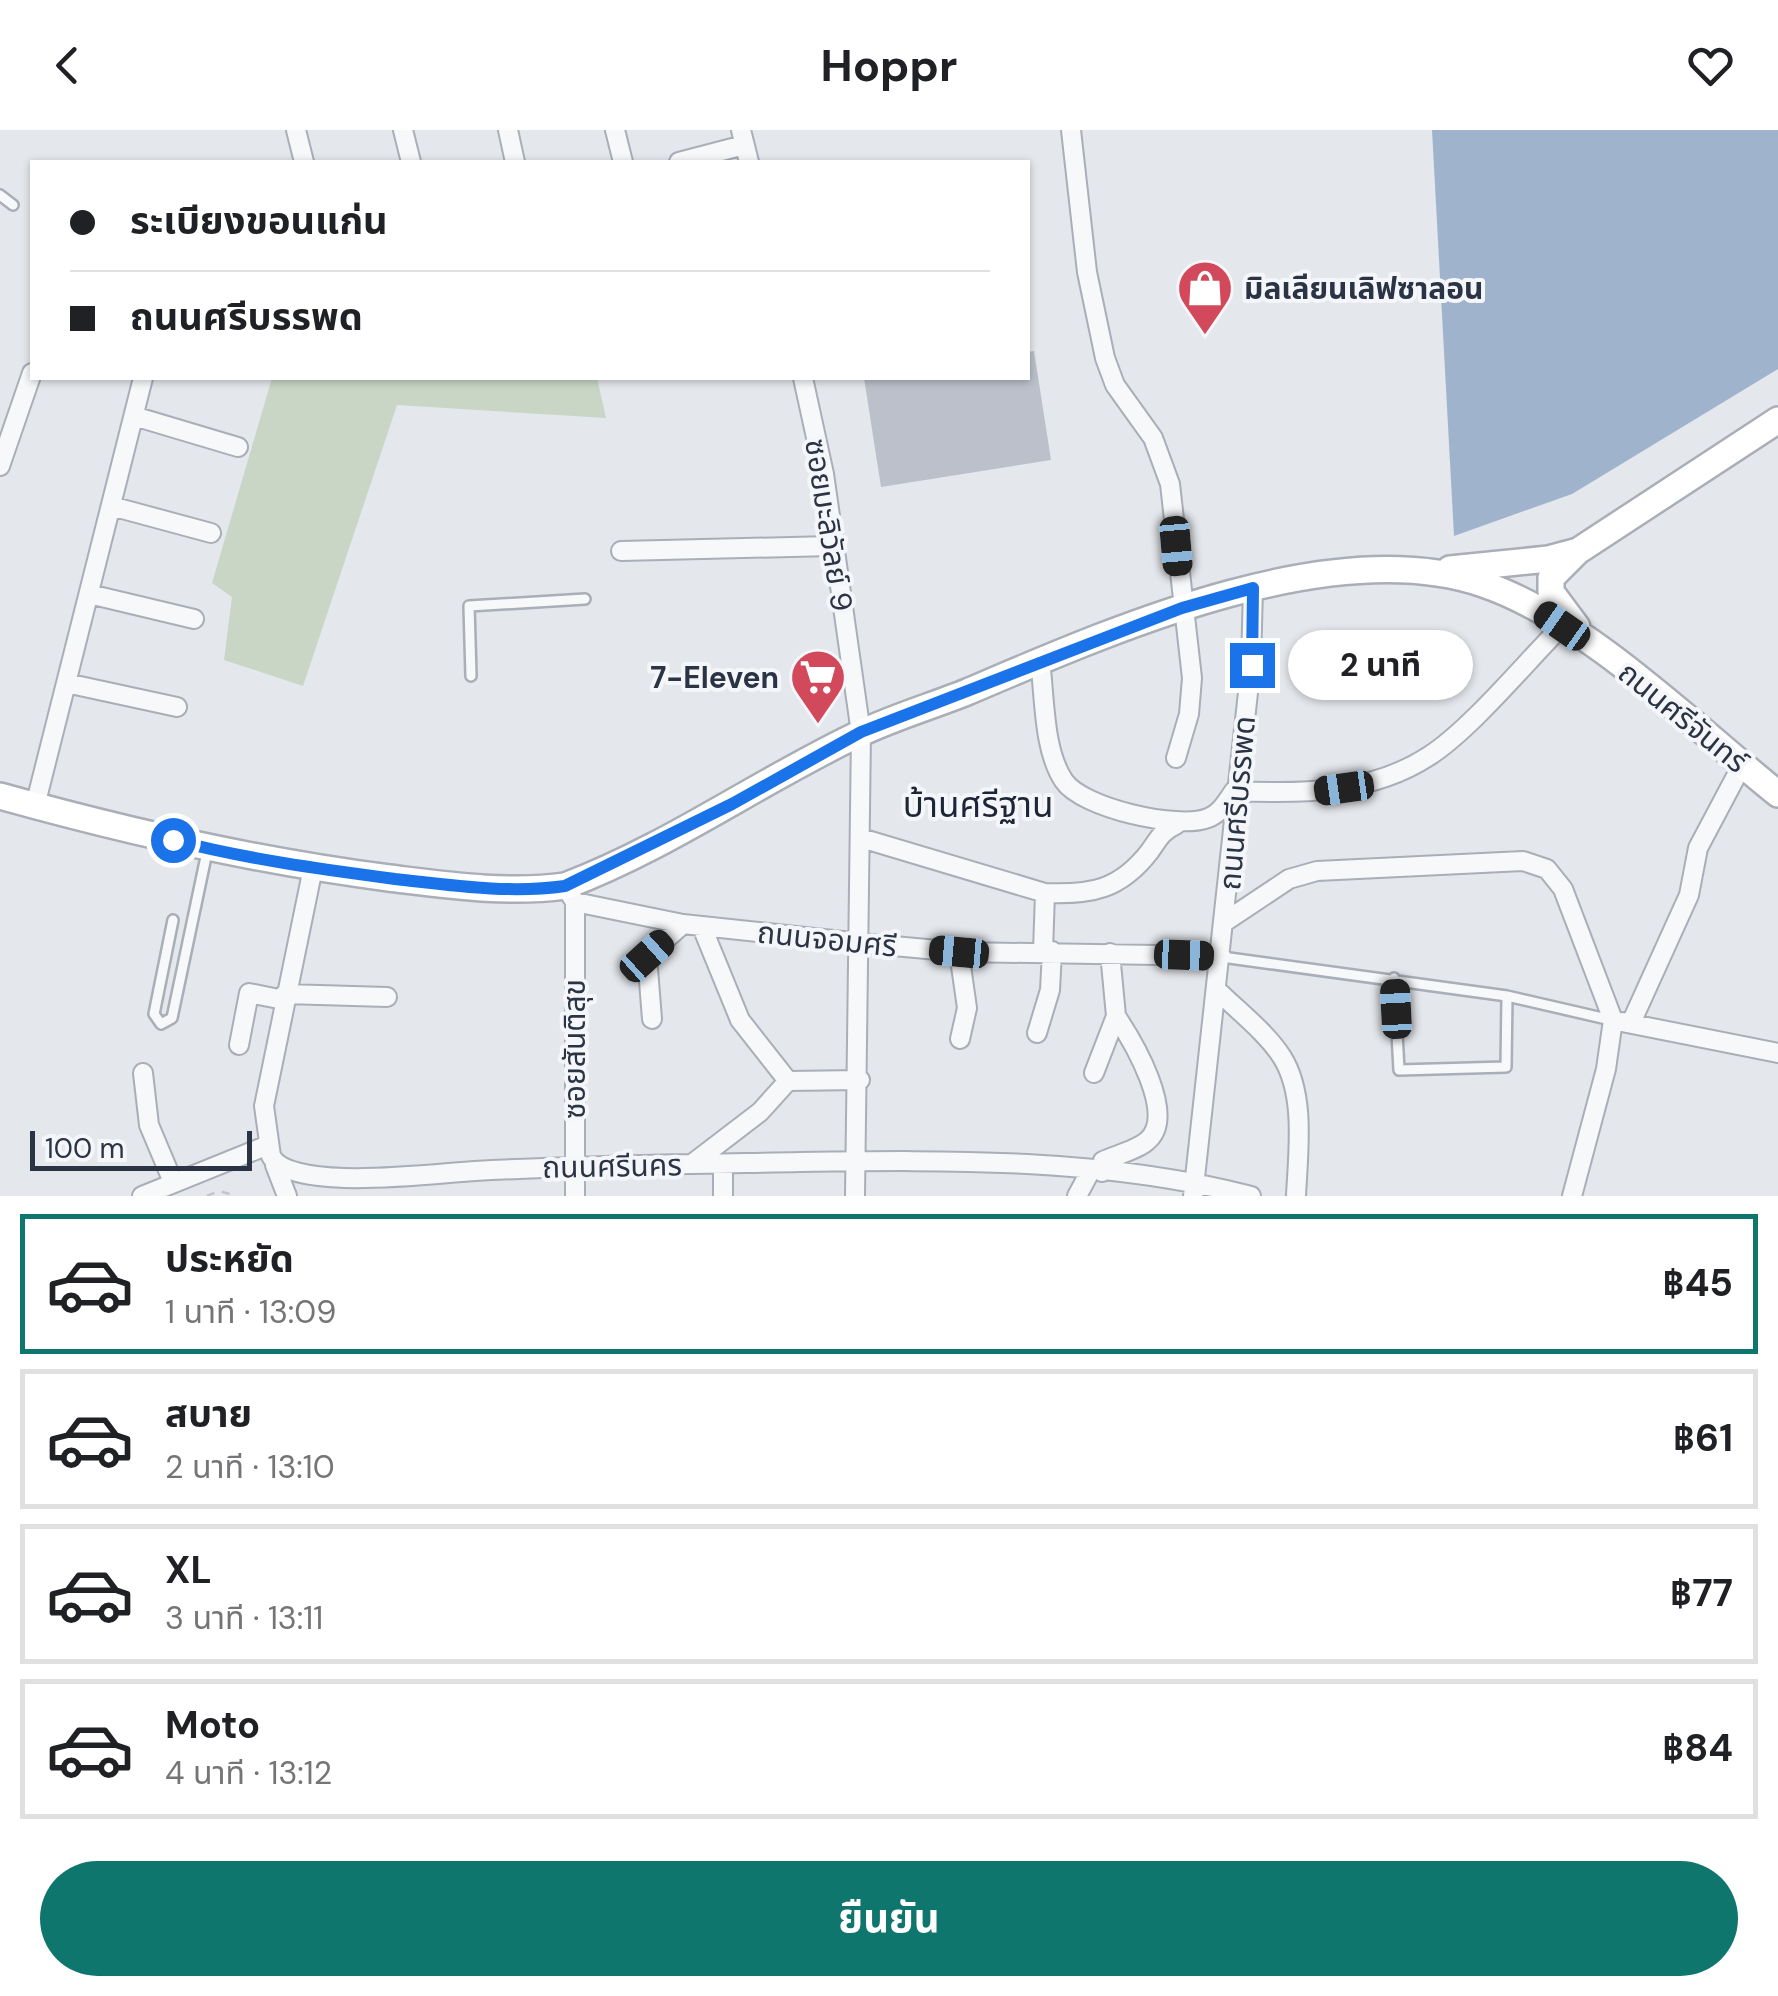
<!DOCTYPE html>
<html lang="th">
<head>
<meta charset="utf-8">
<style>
	body { margin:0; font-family:"DM Sans","Noto Sans Thai",sans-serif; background:#f6f6f6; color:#202124; height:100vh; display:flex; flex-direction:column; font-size:38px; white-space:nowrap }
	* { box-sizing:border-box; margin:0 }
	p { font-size:32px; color:#757577 }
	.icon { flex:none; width:55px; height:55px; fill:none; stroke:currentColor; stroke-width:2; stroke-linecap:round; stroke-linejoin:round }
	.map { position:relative; height:1066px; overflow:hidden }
	.sheet { display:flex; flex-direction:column; background:#fff; flex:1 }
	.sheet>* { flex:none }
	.guide { position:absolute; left:30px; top:30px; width:1000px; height:220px; border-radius:0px; box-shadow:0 2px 8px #0004; display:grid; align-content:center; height:220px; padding:0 40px; background:#fff }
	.scale { position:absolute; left:30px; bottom:25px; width:222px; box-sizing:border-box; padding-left:10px; border:5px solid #2b3445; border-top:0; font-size:28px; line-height:35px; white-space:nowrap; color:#2b3445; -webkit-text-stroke:8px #f4f6f9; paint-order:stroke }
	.end { position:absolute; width:45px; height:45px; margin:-22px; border:12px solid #1a73e8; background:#fff; box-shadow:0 0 0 5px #fff }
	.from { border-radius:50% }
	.bubble { position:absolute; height:70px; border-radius:35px; background:#fff; box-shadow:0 2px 8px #0004; font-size:32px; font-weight:700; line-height:70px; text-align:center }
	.car { position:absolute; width:30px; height:60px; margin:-30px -15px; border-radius:12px; box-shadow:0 0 8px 2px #0007; background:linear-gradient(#222 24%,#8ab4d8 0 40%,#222 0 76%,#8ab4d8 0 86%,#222 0) }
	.guide b { display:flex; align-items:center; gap:35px; height:95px; font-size:38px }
	.guide b+b { border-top:2px solid #e0e0e0 }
	.guide i { width:25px; height:25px; background:#202124 }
	ul { padding:18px 0 0; list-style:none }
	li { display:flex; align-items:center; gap:30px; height:140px; margin:0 20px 15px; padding:0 20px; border:5px solid #e0e0e0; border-radius:0px }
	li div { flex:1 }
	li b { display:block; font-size:38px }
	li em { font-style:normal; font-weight:700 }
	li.selected { border-color:#0f766e }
	li>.icon { width:90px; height:90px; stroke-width:1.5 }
	.action { display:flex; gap:20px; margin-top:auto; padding:20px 40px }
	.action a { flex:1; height:115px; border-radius:60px; background:#0f766e; color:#fff; font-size:40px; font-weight:700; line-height:115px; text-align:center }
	header { display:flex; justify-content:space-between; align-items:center; height:130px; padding:0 40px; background:#fff; font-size:45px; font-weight:700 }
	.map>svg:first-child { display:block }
</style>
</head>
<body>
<header><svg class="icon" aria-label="back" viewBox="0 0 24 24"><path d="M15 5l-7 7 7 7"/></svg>Hoppr<svg class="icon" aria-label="heart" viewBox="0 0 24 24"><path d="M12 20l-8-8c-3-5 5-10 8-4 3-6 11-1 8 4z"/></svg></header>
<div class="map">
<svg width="1778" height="1066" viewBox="0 0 1778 1066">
	<rect width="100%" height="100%" fill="#e4e7ec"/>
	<path fill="#c9d6c5" d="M272 248H597L606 288 397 275 303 556 224 530 232 467 212 453Z"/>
	<path fill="#9fb4cc" d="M1432 0H1778V239L1572 364 1454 406Z"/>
	<path fill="#bbc0ca" d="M1034 221 1051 330 881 357 864 248H1028V222Z"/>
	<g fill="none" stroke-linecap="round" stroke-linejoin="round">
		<g stroke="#a9aeb7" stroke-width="14">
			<path id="service" d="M0 65 13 75
				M471 546 469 476 585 469
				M173 790 154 884 161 894 172 888 207 722
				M1222 827 1507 866 1611 890
				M1394 848 1399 940 1506 937 1507 866"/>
		</g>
		<g stroke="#a9aeb7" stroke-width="22">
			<path id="minor" d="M296 0 304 32
				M403 0 411 32
				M508 0 515 32
				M615 0 623 32
				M741 0 749 32
				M1071 0 1087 142 1105 228 1115 255 1153 308 1170 354 1192 548 1189 584 1176 628
				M679 32 744 15
				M803 248 824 344 861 603 855 1066
				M134 286 238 317
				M0 336 32 243
				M111 376 211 403
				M621 421 831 416
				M89 464 194 489
				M1040 531C1045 568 1043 620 1064 651 1082 678 1179 700 1208 688 1220 684 1227 671 1234 661 1301 664 1371 664 1429 626 1470 600 1526 532 1562 496
				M66 553 177 577
				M35 676 143 248
				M861 708 1045 763
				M313 738 264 976 271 1026C290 1063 436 1043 475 1041 583 1035 692 1034 800 1032 950 1030 1105 1028 1251 1066
				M565 756 575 772 683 794 861 813 959 822 1221 826
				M575 772V1066
				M1226 791 1289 749 1317 741 1523 731 1547 739 1563 759 1613 890 1606 939 1572 1066
				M702 797 740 890 788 951
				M1043 821 1045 763C1091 765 1120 760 1150 721 1159 708 1162 701 1177 694
				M959 822 967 878 960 909
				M1217 860C1238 881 1266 902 1282 927 1306 965 1298 1023 1296 1066
				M285 864 387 867
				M652 889 647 826 683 794
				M1622 892 1778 923
				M1631 893 1689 765 1698 718 1742 635
				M1037 903 1050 860 1052 821
				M239 915 249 863 284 870
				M143 943 149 995 173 1052
				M1094 943 1116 886 1110 823
				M692 1034 760 982 788 951 860 950
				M275 1035 287 1066
				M1102 1042 1103 1031C1116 1025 1137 1020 1147 1011 1178 986 1132 910 1116 886
				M142 1066 268 1015
				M723 1066V1034
				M1077 1066 1091 1040
				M1193 1066 1251 535 1253 458"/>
		</g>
		<g stroke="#a9aeb7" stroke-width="30">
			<path id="secondary" d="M1450 439 1548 429 1578 421
				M1577 497 1551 462V448L1578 421 1778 290
				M0 666C129 702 257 731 389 748 447 755 507 764 565 756 669 717 761 650 861 603 895 587 932 576 967 562 1108 502 1331 402 1483 454 1586 489 1693 596 1778 664"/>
		</g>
		<path stroke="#c2c5cb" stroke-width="2.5" stroke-dasharray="8 8" stroke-linecap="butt" d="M207 1066 219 1061 237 1066"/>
		<use href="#service" stroke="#f7f8fa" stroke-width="9"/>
		<use href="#minor" stroke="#f7f8fa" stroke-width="18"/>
		<use href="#secondary" stroke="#fff" stroke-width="25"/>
	</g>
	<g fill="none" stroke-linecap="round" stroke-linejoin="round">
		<path stroke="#1a73e8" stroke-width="12" d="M173 710C246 729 320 739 395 749 450 755 509 764 565 756L732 674 861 602 1182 478 1253 458 1252 535"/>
	</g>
	<defs>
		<g id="shop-pin" transform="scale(2.875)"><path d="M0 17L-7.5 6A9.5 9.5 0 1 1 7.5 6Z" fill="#d1495b" stroke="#f4f6f9"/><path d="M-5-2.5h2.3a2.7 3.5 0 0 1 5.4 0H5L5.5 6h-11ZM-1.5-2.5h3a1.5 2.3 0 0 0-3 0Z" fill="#fff"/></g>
		<g id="supermarket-pin" transform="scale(2.875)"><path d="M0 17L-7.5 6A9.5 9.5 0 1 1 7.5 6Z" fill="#d1495b" stroke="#f4f6f9"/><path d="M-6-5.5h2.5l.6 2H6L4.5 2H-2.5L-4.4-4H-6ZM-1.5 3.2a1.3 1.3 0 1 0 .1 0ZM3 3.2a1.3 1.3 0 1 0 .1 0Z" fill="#fff"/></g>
	</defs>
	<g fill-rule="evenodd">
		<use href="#shop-pin" x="1205" y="158"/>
		<use href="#supermarket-pin" x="818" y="547"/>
	</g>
	<g text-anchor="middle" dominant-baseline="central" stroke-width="8" stroke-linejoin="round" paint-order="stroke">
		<g font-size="30" font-weight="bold" fill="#2b3445" stroke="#f4f6f9" text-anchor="start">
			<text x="1244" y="158">มิลเลียนเลิฟซาลอน</text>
			<text x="779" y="547" text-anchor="end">7-Eleven</text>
		</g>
		<g font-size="30" fill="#2b3445" stroke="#f4f6f9">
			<text transform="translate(829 395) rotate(81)">ซอยมะลิวัลย์ 9</text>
			<text transform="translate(1683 587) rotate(39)">ถนนศรีจันทร์</text>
			<text transform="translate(1237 673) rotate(-85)">ถนนศรีบรรพด</text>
			<text transform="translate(827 809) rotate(6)">ถนนจอมศรี</text>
			<text transform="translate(574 919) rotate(-90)">ซอยสันติสุข</text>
			<text transform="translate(612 1036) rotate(-1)">ถนนศรีนคร</text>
		</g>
		<g font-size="35" fill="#1d2536" stroke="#f4f6f9">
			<text x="978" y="675">บ้านศรีฐาน</text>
		</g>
	</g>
</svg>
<div class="scale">100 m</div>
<i class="end from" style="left:173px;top:710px"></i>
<i class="end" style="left:1252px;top:535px"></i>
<div class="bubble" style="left:1288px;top:500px;width:185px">2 นาที</div>
<i class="car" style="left:1176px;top:416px;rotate:175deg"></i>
<i class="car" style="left:1562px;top:496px;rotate:305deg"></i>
<i class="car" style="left:1344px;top:658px;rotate:262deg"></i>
<i class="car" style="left:959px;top:822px;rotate:275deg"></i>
<i class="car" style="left:1184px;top:825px;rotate:92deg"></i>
<i class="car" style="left:647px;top:826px;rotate:48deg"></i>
<i class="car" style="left:1396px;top:879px;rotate:357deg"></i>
<div class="guide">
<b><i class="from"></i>ระเบียงขอนแก่น</b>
<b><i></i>ถนนศรีบรรพด</b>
</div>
</div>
<section class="sheet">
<ul>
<li class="selected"><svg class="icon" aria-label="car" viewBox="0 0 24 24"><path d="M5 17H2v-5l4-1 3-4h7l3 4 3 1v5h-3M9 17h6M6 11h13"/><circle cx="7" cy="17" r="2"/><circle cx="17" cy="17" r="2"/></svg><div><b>ประหยัด</b><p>1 นาที · 13:09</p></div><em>฿45</em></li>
<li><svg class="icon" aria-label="car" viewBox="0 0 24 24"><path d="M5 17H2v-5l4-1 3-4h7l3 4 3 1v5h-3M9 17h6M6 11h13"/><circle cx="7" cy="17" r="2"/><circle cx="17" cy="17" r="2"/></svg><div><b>สบาย</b><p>2 นาที · 13:10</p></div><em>฿61</em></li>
<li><svg class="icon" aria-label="car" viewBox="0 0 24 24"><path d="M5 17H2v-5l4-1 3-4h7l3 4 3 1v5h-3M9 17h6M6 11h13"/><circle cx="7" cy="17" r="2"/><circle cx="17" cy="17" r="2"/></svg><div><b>XL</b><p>3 นาที · 13:11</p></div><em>฿77</em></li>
<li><svg class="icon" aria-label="car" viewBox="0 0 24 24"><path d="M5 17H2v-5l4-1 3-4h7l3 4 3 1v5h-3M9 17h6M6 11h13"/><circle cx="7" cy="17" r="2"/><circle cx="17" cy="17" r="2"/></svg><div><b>Moto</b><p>4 นาที · 13:12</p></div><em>฿84</em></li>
</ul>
<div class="action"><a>ยืนยัน</a></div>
</section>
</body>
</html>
